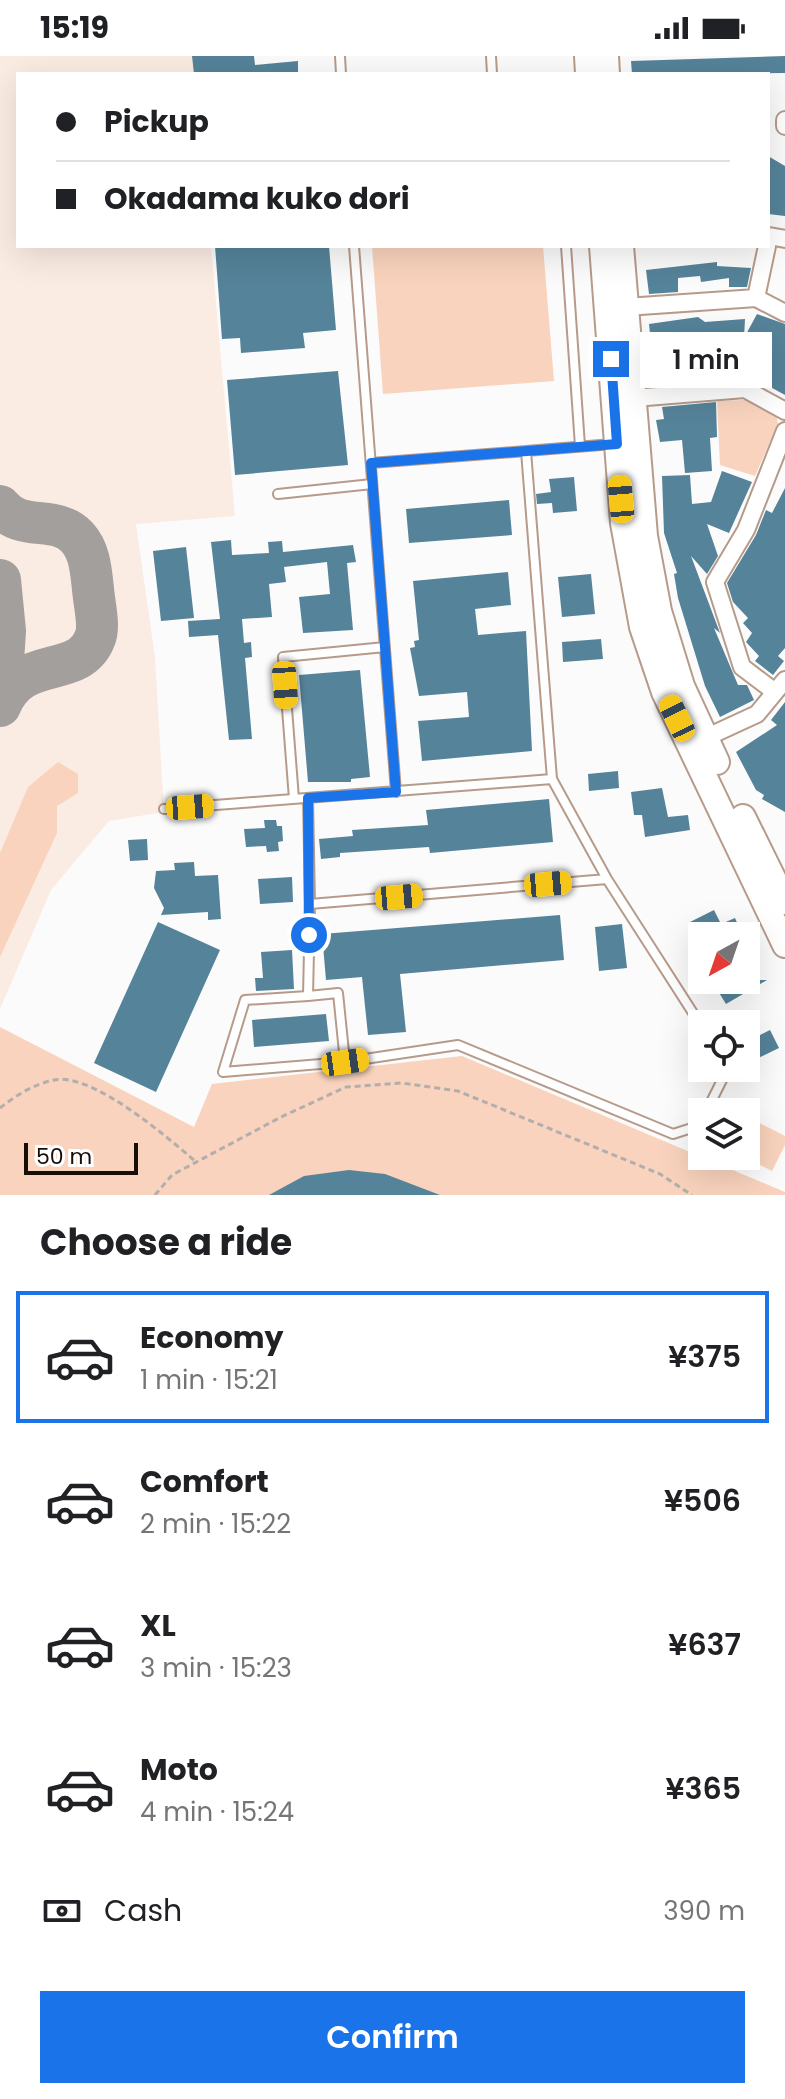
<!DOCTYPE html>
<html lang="en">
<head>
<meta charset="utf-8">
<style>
	body { margin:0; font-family:Poppins,sans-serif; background:#f2f2f2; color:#202124; height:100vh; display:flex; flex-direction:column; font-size:30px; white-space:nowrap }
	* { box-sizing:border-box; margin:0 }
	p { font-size:26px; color:#757577 }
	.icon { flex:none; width:44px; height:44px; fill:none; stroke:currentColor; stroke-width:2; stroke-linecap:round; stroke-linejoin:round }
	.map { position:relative; height:1139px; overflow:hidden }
	.side { display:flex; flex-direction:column; background:#fff; flex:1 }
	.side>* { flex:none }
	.top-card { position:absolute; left:16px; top:16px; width:754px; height:176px; border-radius:0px; box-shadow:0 8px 32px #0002; display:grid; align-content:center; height:176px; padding:0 40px; background:#fff }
	.needle { width:52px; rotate:220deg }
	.controls { position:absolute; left:688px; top:866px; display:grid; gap:16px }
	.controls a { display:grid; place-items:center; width:72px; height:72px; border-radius:0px; background:#fff; box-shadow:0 8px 32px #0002; font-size:40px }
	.scale { position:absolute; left:24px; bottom:20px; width:114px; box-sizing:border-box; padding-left:8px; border:4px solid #170e08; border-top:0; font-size:22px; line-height:28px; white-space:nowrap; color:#170e08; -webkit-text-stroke:6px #fff; paint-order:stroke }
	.end { position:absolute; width:36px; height:36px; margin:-18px; border:10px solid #1a73e8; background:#fff; box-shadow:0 0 0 4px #fff }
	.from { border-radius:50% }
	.bubble { position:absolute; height:56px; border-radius:0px; background:#fff; box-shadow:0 8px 32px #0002; font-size:26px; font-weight:600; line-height:56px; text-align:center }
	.car { position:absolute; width:24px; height:48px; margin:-24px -12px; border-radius:10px; box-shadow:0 0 6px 2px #0007; background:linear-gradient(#f5c518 24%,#345 0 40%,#f5c518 0 76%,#345 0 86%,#f5c518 0) }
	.top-card b { display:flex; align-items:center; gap:28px; height:76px; font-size:30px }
	.top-card b+b { border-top:2px solid #e0e0e0 }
	.top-card i { width:20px; height:20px; background:#202124 }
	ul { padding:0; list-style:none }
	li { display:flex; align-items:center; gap:24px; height:132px; margin:0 16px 12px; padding:0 24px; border:4px solid transparent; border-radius:0px }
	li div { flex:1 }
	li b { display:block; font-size:30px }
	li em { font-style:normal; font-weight:600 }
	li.on { border-color:#1a73e8 }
	li>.icon { width:72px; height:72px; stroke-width:1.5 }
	h2 { padding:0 40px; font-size:36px; line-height:96px }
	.pay { display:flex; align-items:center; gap:20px; height:88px; padding:0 40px; font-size:30px }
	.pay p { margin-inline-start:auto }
	.cta { display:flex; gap:16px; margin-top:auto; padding:16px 40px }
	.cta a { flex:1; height:92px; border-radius:0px; background:#1a73e8; color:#fff; font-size:32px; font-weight:600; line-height:92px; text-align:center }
	.status { display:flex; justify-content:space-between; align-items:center; height:56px; padding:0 40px; background:#fff; direction:ltr }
	.status svg { height:22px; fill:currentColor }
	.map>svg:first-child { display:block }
</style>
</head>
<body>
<div class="status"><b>15:19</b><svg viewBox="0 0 49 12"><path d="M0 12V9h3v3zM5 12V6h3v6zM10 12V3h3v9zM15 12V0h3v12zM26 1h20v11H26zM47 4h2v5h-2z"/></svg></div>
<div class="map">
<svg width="785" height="1139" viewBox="0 0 785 1139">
	<rect width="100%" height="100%" fill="#fbfbfb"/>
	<path fill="#fbece3" d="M0 0H194L195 18H18V190H211L235 460 136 468 155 601 164 756 109 765 51 834 0 953Z"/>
	<path fill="#f9d3bd" d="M372 190H543L554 325 383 338Z
		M745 344 776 360 778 367 755 420 720 409 717 345Z
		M58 706 78 718V737L57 750V777L0 901V797L28 731Z
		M0 971 194 1071 212 1028 462 1000 785 1136V1139H0Z
		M746 1060 785 1080V1089L772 1115 742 1100H746Z"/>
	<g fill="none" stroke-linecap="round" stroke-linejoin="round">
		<path stroke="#a29f9c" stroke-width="42" d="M0 450C21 477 56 458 77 481 90 495 91 515 93 533 94 547 100 570 95 582 79 625 22 596 0 650
			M0 524 5 575 0 650"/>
	</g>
	<path fill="#558399" d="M192 0H254L255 9 298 5V18H194Z
		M785 0V17L632 18 631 5Z
		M768 100 785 110V160L768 158Z
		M215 190H329L336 274 303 277 305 292 241 297 240 282 222 283Z
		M717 206V210L751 212 747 231H729V222L701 226 700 220 678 222V236L649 238 646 214Z
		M757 258 785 268V339L763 327 767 318 685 327 677 323 655 325 649 268 698 261 705 266 745 263 744 282Z
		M338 315 348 409 235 419 227 324Z
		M716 346 717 381 710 382 712 415 685 417 682 384 660 386 656 364 664 363 662 351Z
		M722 415 752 426 729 477 707 468 718 500 707 518 691 500 720 577 714 572 738 629H747L754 644 720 661 705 630 678 542 674 518 677 517 664 477 662 420 690 419 692 448 711 446Z
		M574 421 577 455 553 457 552 447 537 448 536 438 551 436 549 423Z
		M785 432V592L778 600 784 605 773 619 755 605 759 600 746 586 752 577 743 567 748 562 733 546 727 527 756 479 766 454 772 457Z
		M509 444 512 479 409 487 406 453Z
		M231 484 232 499 269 497 268 486 282 485 283 496 353 489 356 506 347 507 353 574 303 577 299 541 330 538 327 506 284 511 286 526 269 528 272 561 242 563 244 587 251 586 252 601 245 602 252 683 229 684 218 579 189 581 188 565 220 563 211 486Z
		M186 491 194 562 161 565 153 495Z
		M508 516 511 549 475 553 478 579 526 575 532 695 422 705 418 665 469 661 467 636 419 640 410 592 415 591 414 585 419 584 413 525Z
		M591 518 595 558 562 561 558 521Z
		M601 583 603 603 563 606 562 586Z
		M360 614 370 721 351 723V726H308L299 619Z
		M785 646V756L762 743 764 739 756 734 736 696 777 669 771 664Z
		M618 715 619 732 589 735 588 718Z
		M662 732 668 761 688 759 690 774 645 781 642 759H634L631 736Z
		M549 743 553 786 430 797 429 791 340 797V801L321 803 319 783 353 780 352 774 428 769 426 754Z
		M264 764H276L277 770H282L283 785 278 786 279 795 267 796 266 790 246 791 244 773 265 772Z
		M147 783 148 804 130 805 128 784Z
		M194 806 195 820 218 819 221 863 208 864V856L161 859 164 852 154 832 156 815 175 814 174 807Z
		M292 821 293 846 260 848 258 823Z
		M714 854 721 868 735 862 743 880H694L697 879 690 866Z
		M560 859 564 904 400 918 406 976 368 979 362 921 326 924 322 878Z
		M158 866 220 894 156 1036 94 1007Z
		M622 868 627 912 599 915 595 871Z
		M292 894 294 933 256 935 255 922H263L261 896Z
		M719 924H767L726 948 718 935 726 931Z
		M326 958 329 985 254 991 252 964Z
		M770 974 779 992 746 1008V986Z
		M349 1114 385 1118 440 1139H269L304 1120Z"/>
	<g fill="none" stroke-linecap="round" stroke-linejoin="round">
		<g stroke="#b69b8b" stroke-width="12">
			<path id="service" d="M340 0 341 18
				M491 0 492 18
				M354 190 396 736
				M566 190 580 390
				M371 407 526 395
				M278 438 372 428
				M308 742 310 848 607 823 552 723
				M294 743 283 601 385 591
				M164 753 552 723 526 395 613 388
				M607 823 702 971
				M310 848 308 940 338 937 345 1006
				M308 940 245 944 223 1016 345 1006 458 989 673 1078 698 1070 702 1062
				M706 1056 728 1012"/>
		</g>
		<g stroke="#b69b8b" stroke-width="20">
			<path id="minor" d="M785 64V70
				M768 184 769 180 785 183
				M756 242 767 190
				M626 251 756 242 785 257
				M634 342 745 333 785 355
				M775 636 742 611 715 526 746 474 785 375
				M705 682 757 658 785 624"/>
		</g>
		<g stroke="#b69b8b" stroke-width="28">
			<path id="secondary" d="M587 0 588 18
				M606 0 607 18
				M602 190 623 467 642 571 664 636 785 889
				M621 190 645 480 659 555 682 630 717 706
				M743 761 785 846"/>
		</g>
		<path stroke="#b1aeac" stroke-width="3" stroke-dasharray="6 4" stroke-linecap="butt" d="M0 1052C15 1040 34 1028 54 1024 92 1016 167 1081 195 1105
			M155 1139 172 1119 281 1061 346 1031 402 1027 458 1035 660 1118 692 1139"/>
		<use href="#service" stroke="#fff" stroke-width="8"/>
		<use href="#minor" stroke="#fff" stroke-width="16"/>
		<use href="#secondary" stroke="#fff" stroke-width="24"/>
	</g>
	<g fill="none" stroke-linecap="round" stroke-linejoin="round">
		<path stroke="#1a73e8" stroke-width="10" d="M309 879 308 742 396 736 371 407 617 388 611 303"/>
	</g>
</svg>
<div class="controls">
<a><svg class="needle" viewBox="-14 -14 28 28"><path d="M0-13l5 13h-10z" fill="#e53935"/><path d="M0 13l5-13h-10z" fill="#757577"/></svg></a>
<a><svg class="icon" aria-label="locate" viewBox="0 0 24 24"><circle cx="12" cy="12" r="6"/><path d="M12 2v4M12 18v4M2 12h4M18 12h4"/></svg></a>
<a><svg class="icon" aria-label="layers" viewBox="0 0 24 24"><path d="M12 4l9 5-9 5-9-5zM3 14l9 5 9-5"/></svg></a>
</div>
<div class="scale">50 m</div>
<i class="end from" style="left:309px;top:879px"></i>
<i class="end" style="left:611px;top:303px"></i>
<div class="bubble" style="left:640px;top:276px;width:132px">1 min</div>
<i class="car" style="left:621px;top:443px;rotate:355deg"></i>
<i class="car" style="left:285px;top:629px;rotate:176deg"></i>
<i class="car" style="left:677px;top:662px;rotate:334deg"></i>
<i class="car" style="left:190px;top:751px;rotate:86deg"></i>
<i class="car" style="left:548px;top:828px;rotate:85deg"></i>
<i class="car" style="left:399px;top:841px;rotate:85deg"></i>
<i class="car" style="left:345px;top:1006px;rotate:82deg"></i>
<div class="top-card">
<b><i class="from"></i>Pickup</b>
<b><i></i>Okadama kuko dori</b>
</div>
</div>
<section class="side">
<h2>Choose a ride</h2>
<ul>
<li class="on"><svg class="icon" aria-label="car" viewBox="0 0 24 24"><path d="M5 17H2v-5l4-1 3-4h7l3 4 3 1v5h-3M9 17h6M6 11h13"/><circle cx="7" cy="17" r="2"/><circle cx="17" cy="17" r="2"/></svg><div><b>Economy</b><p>1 min · 15:21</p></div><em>¥375</em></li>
<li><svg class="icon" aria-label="car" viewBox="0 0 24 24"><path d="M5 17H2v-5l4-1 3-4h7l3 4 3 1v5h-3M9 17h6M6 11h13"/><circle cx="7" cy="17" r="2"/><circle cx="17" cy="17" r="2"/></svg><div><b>Comfort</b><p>2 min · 15:22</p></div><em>¥506</em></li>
<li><svg class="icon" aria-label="car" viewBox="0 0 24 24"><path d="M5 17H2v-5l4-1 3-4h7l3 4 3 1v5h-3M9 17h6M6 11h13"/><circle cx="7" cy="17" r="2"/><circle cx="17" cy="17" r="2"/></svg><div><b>XL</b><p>3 min · 15:23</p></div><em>¥637</em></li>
<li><svg class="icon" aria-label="car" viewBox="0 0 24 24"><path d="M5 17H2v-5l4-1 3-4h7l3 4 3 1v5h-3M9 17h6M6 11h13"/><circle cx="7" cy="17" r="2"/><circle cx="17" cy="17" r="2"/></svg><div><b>Moto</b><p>4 min · 15:24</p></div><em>¥365</em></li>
</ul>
<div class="pay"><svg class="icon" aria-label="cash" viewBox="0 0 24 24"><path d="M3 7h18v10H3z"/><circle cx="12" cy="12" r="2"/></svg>Cash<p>390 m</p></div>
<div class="cta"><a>Confirm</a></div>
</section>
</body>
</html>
